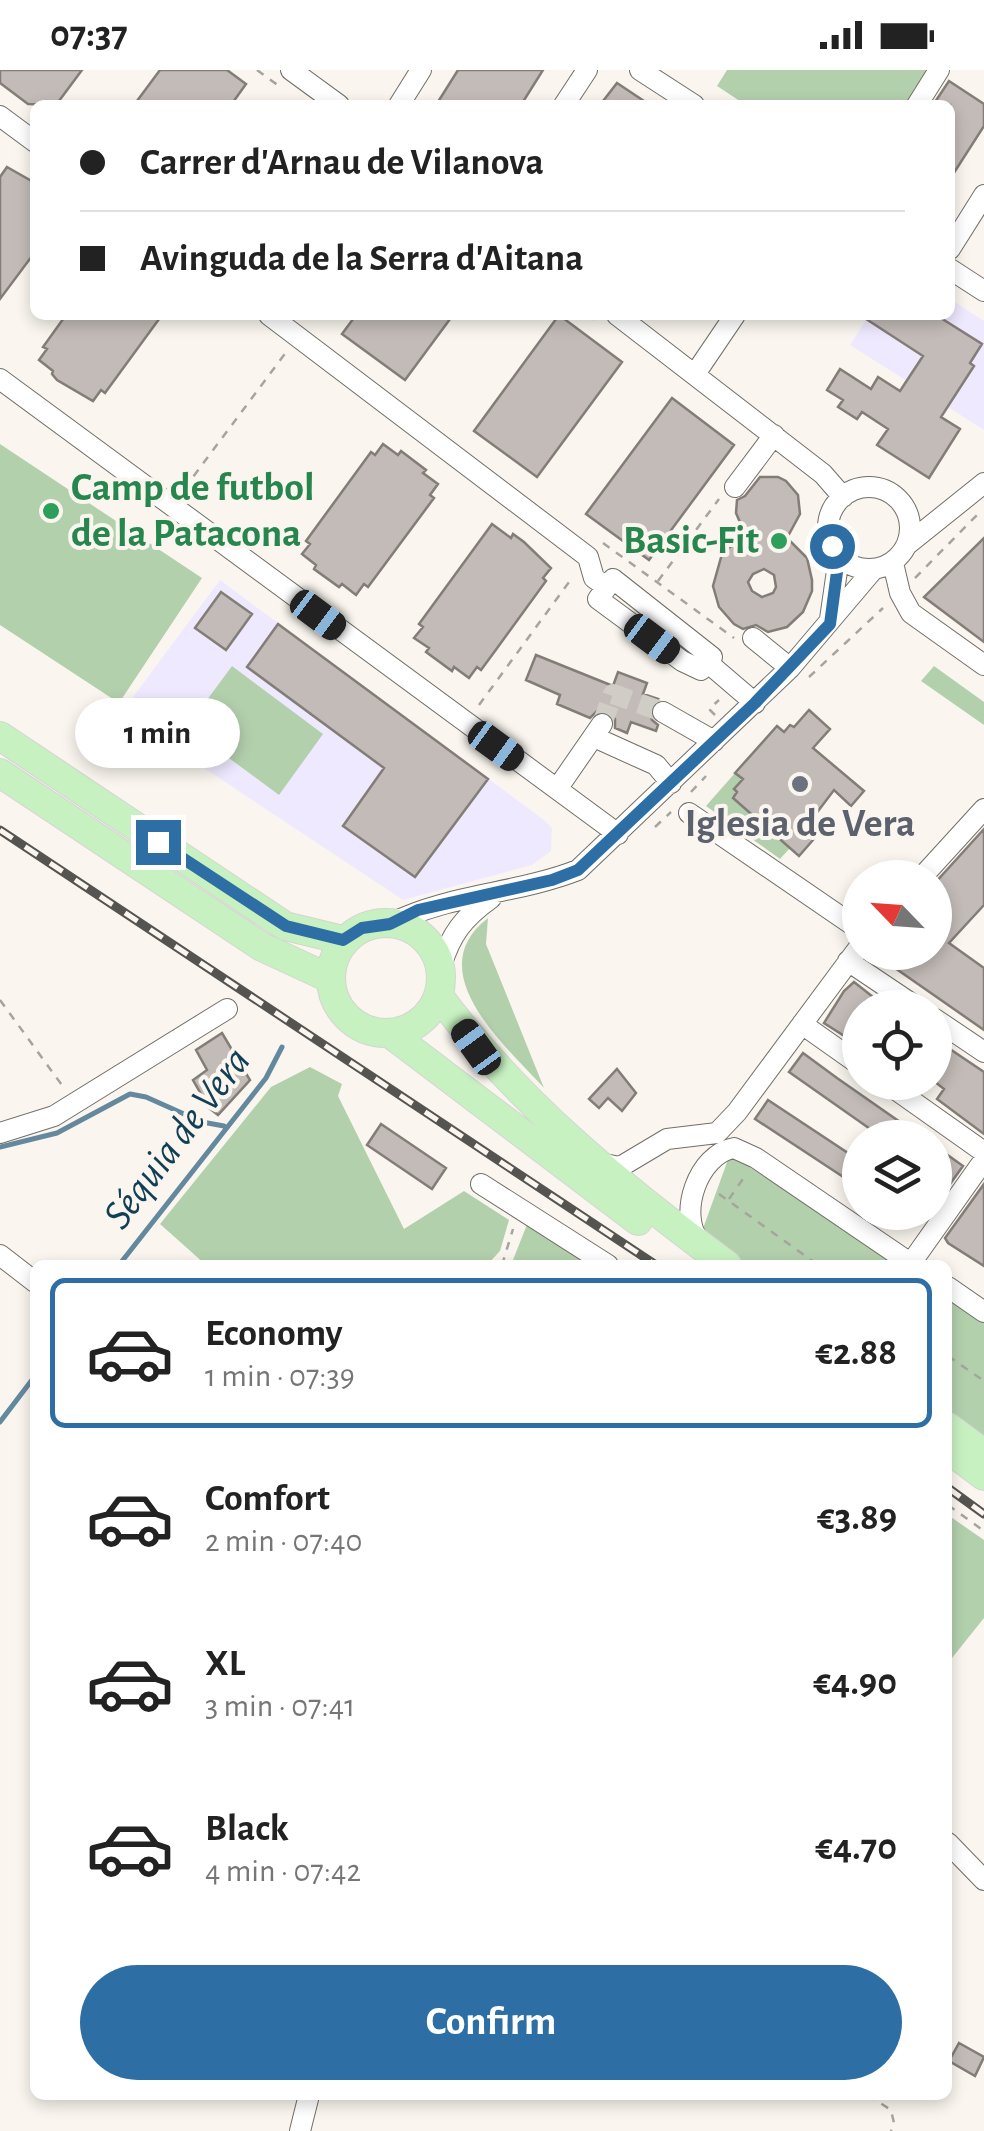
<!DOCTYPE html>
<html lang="en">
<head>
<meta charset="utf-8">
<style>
	body { margin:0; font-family:"Alegreya Sans",sans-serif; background:#f2f2f2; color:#222; height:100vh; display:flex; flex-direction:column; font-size:38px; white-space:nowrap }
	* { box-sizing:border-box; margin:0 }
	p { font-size:32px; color:#767676 }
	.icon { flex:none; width:55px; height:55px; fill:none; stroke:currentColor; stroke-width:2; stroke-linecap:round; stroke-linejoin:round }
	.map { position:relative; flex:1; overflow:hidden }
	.sheet { position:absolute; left:30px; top:1190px; width:922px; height:840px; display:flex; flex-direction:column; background:#fff; border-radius:15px; box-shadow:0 5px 15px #0003 }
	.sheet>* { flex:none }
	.guide { position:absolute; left:30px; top:30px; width:925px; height:220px; border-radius:15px; box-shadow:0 5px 15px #0003; display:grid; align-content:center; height:220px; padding:0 50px; background:#fff }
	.needle { width:65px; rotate:295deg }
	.tools { position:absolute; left:842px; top:790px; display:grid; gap:20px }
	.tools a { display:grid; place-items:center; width:110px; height:110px; border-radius:50%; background:#fff; box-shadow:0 5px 15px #0003; font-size:50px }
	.end { position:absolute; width:45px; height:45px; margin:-22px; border:12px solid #2d6ea4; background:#fff; box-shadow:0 0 0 5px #fff }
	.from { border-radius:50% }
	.bubble { position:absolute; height:70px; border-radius:35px; background:#fff; box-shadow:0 5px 15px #0003; font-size:32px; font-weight:700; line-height:70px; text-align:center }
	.car { position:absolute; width:30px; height:60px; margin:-30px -15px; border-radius:12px; box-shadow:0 0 8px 2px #0007; background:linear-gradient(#222 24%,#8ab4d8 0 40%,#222 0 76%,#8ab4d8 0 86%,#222 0) }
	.guide b { display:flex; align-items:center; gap:35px; height:95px; font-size:38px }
	.guide b+b { border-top:2px solid #e0e0e0 }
	.guide i { width:25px; height:25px; background:#222 }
	ul { padding:18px 0 0; list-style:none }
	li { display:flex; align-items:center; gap:30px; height:150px; margin:0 20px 15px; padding:0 30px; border:5px solid transparent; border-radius:15px }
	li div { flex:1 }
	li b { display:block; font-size:38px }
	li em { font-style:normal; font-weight:700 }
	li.on { border-color:#2d6ea4 }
	li>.icon { width:90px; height:90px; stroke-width:1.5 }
	.action { display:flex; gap:20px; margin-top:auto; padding:20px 50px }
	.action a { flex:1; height:115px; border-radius:60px; background:#2d6ea4; color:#fff; font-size:40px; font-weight:700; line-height:115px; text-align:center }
	.status { display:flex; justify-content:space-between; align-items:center; height:70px; padding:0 50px; background:#fff; direction:ltr }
	.status svg { height:28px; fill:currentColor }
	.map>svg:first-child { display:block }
</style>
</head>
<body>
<div class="status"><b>07:37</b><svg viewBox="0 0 49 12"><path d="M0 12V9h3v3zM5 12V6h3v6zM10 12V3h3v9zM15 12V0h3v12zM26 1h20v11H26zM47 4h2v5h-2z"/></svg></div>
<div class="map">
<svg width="984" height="2061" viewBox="0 0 984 2061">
	<rect width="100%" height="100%" fill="#faf6ef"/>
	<path fill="#efe9ff" d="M950 229 984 251V360L850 275 869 245H950Z
		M220 510 544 750 552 758 551 781 532 795 403 830 121 643Z"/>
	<path fill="#b3d0ad" d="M727 0H927L904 35H746L717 16Z
		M0 374 202 508 119 633 0 555Z
		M232 596 323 664 279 725 187 657Z
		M934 596 984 632V655L921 611Z
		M735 703 746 712 734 719 737 722 733 728 754 746C756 764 776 765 790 778L780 789 706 736Z
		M488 848 486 874 544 1018C507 977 418 902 488 848Z
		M310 997 342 1014 338 1026 404 1159 464 1121 509 1150 500 1181 487 1195H206L160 1154 271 1017Z
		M730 1084 898 1195H743L701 1164Z
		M528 1152 596 1195H511Z
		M948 1227 984 1251V1372L948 1345Z
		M948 1445 984 1470V1548L948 1593Z"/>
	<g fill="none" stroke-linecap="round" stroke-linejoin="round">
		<path stroke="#64899f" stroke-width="5" d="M0 1077 57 1063 130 1024 146 1027 202 1052 224 1056
			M119 1195 266 1008 282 977
			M0 1352 35 1306"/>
	</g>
	<path fill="#c2bbb7" stroke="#837d78" stroke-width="2.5" fill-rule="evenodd" d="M0 0H82L56 35 28 34 0 13Z
		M160 0H227L246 14 231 35H134Z
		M458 0H543L521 35H436Z
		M949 11 984 34V56L950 109V35H933Z
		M617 13 650 35H600Z
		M7 97 35 113V182L0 229V107Z
		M66 245H162L105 323 101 320 93 331 57 310 52 304 53 301 39 290 47 279 43 277Z
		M356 245H453L405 310 342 264Z
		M559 245 622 292 537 407 474 361Z
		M860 245H936L982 274 970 293 974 296 941 347 960 359 929 408 877 375 888 359 862 342 857 349 838 337 843 330 827 320 840 299 871 319 878 307 900 321 923 286Z
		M672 328 734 375 649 490 586 444Z
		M383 374 398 385 401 381 426 400 423 403 438 414 430 425 434 428 368 517 364 514 356 525 342 514 339 517 314 499 316 495 302 484 310 474 306 471 371 382 375 385Z
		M760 407H778L786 411 798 425 800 444 787 468 807 488 812 510V521L803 542 787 557 768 562 756 555 743 559 734 554 719 537 713 516 722 484 745 464 736 443 737 430 745 426ZM764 499 774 505 776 517 773 523 762 527 752 521 748 512 753 504Z
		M492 454 511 468 513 464 524 472 551 498 543 508 546 511 495 581 481 600 477 597 469 608 454 597 452 601 426 582 429 578 414 568 423 557 419 554Z
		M984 468V572L924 527Z
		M221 522 252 544 226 580 195 558Z
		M278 554 488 709 415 807 343 756 384 698 247 597Z
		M536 585 613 616 618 602 647 613 643 624 658 629 649 641 652 650 658 655 656 661 631 652 627 663 615 658V649L609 642 597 641 590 648 557 634 560 625 526 610Z
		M809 640 830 659 813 678 864 721 851 736 834 720 809 753 820 762 799 786 733 728 737 722 734 719 743 709 735 703 777 656 784 662 790 655 794 657Z
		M984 759V835L949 873 984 898V960L872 882H935V813Z
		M854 912 887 938H860V976L824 953 844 921Z
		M222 963 250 1010 218 1045 209 1038 193 1010 207 1000 196 980Z
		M935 969 984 1002V1064L937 1029 944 1019 935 1012Z
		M803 983 837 1008 923 1068H883L789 1002Z
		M617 999 636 1023 622 1041 608 1028 599 1038 589 1029Z
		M768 1030 860 1091V1118L755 1049Z
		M381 1054 446 1098 432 1119 367 1075Z
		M935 1076 963 1096 950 1114 935 1104Z
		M984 1114V1196L948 1173 945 1168Z
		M959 1973 984 1987 975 2006 949 1991Z"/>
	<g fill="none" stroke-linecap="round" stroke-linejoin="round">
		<path stroke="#d0ccc6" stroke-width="20" stroke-dasharray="20 10" stroke-linecap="butt" d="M602 654 613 624 663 642"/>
		<g stroke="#726f68" stroke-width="22">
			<path id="minor" d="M291 0 339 35
				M640 0 694 35
				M399 35 421 0
				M564 35 587 0
				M917 35 939 0
				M0 46 35 72
				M950 179 984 125
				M950 199 984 221
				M269 245 588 487 594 508 607 517 613 509 712 587 707 592 755 633
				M617 245 823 404 843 427
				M695 304 735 245
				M0 309 618 764
				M828 458a41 41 0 1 1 82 0a41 41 0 1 1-82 0Z
				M735 417 774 365
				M908 474 984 413
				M893 493 900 523 911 543 984 595
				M607 517 598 529 682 591 701 600 707 592
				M830 549 839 487
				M753 568 790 598
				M663 642 714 671
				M594 667 656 695 671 713
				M557 719 602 654
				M689 743 860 860
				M921 808 984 739
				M390 854C449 824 517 824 578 800L790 598 873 500
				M848 891 918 938
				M441 896C451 864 463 848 491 828
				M935 949 984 982
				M802 954 860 995
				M885 1012 984 1082
				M0 1063 54 1046 227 939
				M599 1093 620 1097 667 1069 717 1063 737 1042 860 876
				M481 1114 608 1195
				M700 1172C677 1145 698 1084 734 1078L756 1088 913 1195
				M0 1185 35 1212
				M911 1193 984 1090
				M948 1217 984 1242
				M948 1773 984 1810
				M300 2061 309 2025"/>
		</g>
		<g stroke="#d4d4d3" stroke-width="30">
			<path id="major" d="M0 666 285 856 343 870
				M0 703 262 877 329 908
				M331 908a55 55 0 1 1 110 0a55 55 0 1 1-110 0Z
				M439 926C516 1031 622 1118 727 1195
				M392 965 638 1151
				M948 1357 983 1383
				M948 1379 984 1406"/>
		</g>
		<path stroke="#a6a49e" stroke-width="2.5" stroke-dasharray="8 8" stroke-linecap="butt" d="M257 0 279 16
			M588 245 597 251
			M184 419 287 281
			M603 473 734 568
			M915 508 979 443
			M658 511 719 429
			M809 607 883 538
			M479 635 572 508
			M715 645 709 639 719 630
			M691 722 706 706
			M655 757 671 742
			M0 930 64 1018
			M719 1124 818 1195
			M729 1129 747 1103
			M502 1195 513 1159
			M948 1286 984 1311
			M948 1435 984 1461
			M868 2025 891 2040 894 2053 891 2061"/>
		<use href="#minor" stroke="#fff" stroke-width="20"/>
		<use href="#major" stroke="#c8f1c2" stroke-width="28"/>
		<g stroke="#565450" stroke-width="9">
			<path id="rail" d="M0 760 656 1195
				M948 1418 984 1444"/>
		</g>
		<use href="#rail" stroke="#faf6ef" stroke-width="5" stroke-dasharray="15" stroke-linecap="butt"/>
	</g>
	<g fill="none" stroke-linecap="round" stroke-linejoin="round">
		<path stroke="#2d6ea4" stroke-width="12" d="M158 772 286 856 343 870 362 858 390 854 418 840 552 810 578 800 755 633 830 554 839 487 832 476"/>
	</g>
	<g fill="#2e9e5b" stroke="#faf6ef" stroke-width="4">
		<circle cx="51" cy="441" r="10"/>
		<circle cx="779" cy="471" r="10"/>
	</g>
	<circle fill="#6b7280" stroke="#faf6ef" stroke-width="4" cx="800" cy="714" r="10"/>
	<g text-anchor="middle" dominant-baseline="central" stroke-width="8" stroke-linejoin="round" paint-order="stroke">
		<g font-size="40" font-weight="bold" fill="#27864d" stroke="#faf6ef" text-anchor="start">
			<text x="71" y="418">Camp de futbol<tspan x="71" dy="46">de la Patacona</tspan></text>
			<text x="759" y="471" text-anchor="end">Basic-Fit</text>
		</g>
		<g font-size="40" font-weight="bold" fill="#5b616d" stroke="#faf6ef">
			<text x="800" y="754">Iglesia de Vera</text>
		</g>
		<g font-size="42" font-style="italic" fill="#123f56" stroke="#faf6ef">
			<text transform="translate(177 1068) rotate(-53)">Séquia de Vera</text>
		</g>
	</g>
</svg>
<div class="tools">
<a><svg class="needle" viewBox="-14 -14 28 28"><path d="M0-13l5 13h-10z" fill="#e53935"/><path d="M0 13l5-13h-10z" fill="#767676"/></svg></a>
<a><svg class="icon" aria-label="locate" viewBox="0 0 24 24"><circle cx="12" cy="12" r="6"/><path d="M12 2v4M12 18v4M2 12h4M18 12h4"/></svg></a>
<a><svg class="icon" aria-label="layers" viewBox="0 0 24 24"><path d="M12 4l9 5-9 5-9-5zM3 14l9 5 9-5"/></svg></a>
</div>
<i class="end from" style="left:832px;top:476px"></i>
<i class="end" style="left:158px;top:772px"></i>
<div class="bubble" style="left:75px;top:628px;width:165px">1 min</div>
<i class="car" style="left:318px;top:545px;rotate:127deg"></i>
<i class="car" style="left:652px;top:569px;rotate:127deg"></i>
<i class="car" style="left:496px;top:676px;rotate:126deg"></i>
<i class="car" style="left:476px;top:977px;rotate:324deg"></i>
<div class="guide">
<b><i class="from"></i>Carrer d'Arnau de Vilanova</b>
<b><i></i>Avinguda de la Serra d'Aitana</b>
</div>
<section class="sheet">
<ul>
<li class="on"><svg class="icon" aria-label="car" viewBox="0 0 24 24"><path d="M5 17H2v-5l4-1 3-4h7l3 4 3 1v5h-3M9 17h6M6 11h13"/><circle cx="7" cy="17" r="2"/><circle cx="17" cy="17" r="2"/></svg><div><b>Economy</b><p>1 min · 07:39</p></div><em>€2.88</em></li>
<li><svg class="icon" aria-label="car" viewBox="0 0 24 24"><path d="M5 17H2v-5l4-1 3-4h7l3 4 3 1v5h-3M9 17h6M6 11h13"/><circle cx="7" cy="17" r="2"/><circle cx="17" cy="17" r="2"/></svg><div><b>Comfort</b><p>2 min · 07:40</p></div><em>€3.89</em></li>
<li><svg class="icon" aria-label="car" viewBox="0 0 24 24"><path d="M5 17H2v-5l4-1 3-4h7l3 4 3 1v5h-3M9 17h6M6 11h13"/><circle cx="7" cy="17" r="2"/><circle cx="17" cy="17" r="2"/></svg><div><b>XL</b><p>3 min · 07:41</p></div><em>€4.90</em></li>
<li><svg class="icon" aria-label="car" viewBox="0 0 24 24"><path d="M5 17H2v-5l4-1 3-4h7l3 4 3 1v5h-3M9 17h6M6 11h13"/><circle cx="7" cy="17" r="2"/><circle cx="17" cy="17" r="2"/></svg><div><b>Black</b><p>4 min · 07:42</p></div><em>€4.70</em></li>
</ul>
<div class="action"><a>Confirm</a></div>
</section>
</div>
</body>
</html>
